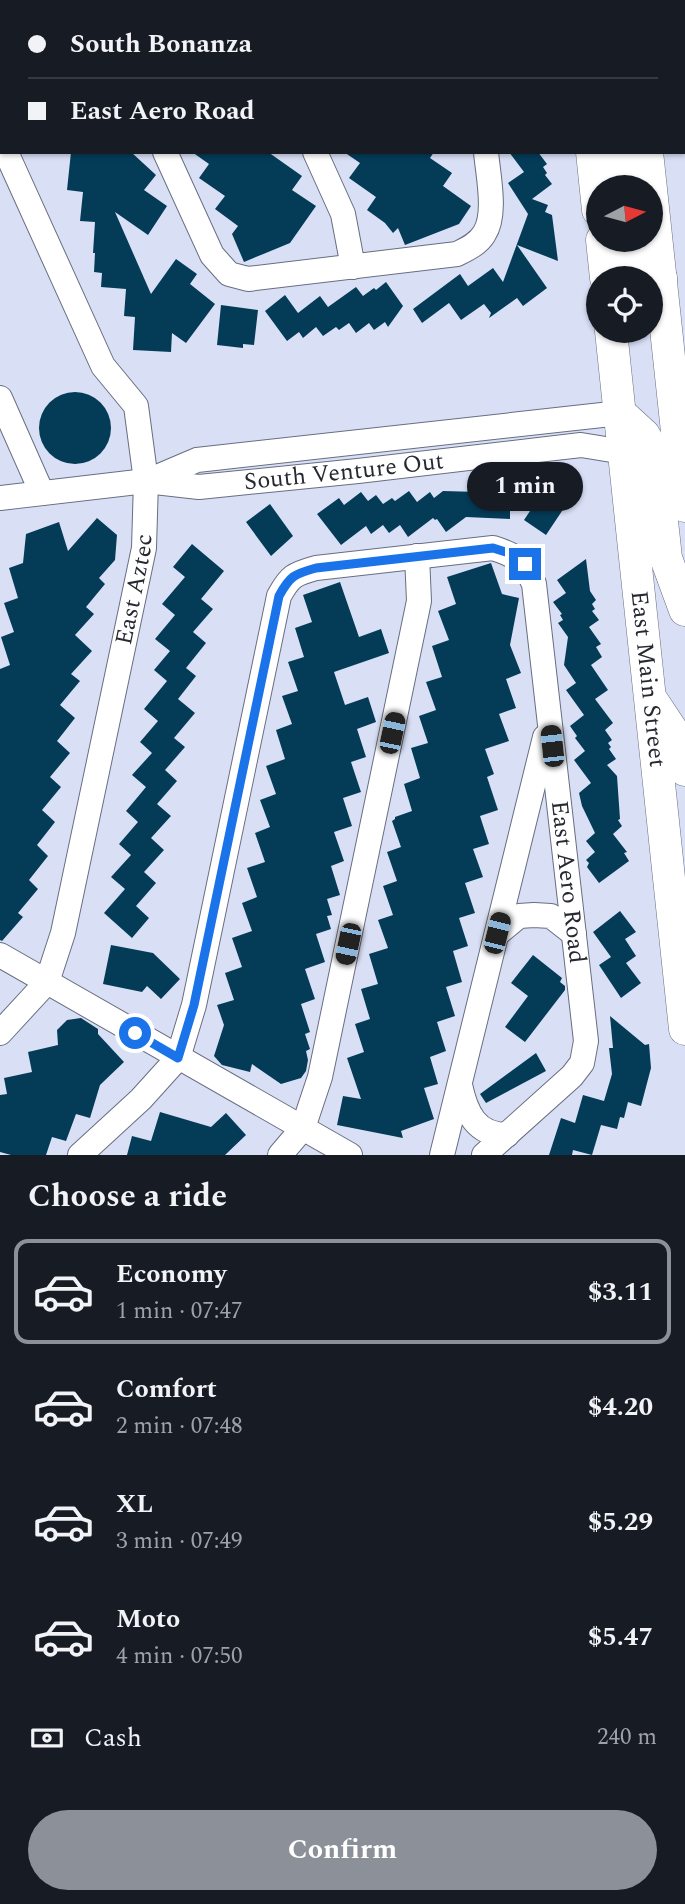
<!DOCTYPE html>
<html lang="en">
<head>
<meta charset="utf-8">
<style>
	body { margin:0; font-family:Spectral,serif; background:#242831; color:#f1f3f6; height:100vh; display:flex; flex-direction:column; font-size:26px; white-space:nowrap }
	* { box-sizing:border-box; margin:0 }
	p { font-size:23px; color:#9ea1a6 }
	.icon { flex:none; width:38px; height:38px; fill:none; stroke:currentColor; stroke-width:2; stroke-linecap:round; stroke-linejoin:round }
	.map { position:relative; height:1155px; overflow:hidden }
	.drawer { display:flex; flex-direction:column; background:#171b24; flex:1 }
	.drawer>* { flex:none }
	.banner { position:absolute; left:0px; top:0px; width:686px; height:154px; box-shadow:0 2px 5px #0004; display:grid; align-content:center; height:154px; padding:0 28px; background:#171b24 }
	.needle { width:46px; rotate:84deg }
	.controls { position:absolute; left:586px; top:175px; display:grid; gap:14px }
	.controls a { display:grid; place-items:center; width:77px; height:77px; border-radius:50%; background:#171b24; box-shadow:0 2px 5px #0004; font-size:35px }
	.end { position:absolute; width:32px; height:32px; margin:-16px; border:9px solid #1a73e8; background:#fff; box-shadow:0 0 0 4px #fff }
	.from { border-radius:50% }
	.bubble { position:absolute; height:49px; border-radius:24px; background:#171b24; box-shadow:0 2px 5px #0004; font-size:23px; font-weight:700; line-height:49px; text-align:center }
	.car { position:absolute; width:21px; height:42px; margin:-21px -10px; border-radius:9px; box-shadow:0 0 5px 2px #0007; background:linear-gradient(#222 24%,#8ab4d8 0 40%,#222 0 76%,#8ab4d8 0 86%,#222 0) }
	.banner b { display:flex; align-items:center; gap:24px; height:66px; font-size:26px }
	.banner b+b { border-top:2px solid #363941 }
	.banner i { width:18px; height:18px; background:#f1f3f6 }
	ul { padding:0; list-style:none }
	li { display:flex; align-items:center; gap:21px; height:105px; margin:0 14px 10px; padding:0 14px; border:4px solid transparent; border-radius:14px }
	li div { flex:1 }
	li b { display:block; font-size:26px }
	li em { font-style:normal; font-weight:700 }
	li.current { border-color:#8c9099 }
	li>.icon { width:63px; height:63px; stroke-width:1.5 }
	h2 { padding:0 28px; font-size:32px; line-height:84px }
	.pay { display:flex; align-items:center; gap:18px; height:77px; padding:0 28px; font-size:26px }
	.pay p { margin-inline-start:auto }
	.primary-button { display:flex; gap:14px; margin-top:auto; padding:14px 28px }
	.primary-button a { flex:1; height:80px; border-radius:42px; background:#8c9099; color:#fff; font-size:28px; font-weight:700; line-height:80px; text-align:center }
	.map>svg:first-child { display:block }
</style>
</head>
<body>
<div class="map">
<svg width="685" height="1155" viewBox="0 0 685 1155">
	<rect width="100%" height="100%" fill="#d9e0f6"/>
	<path fill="#043c58" d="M71 152H131L156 175 144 190 167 206 148 235 115 212 151 294 176 259 197 274 190 284 215 304 186 343 172 333 171 352 133 350 135 317 124 316 126 289 101 287 102 273 94 272 95 253H93L95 222 80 221 83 192 67 190Z
		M192 152H268L302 176 292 190 316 206 290 243 244 262 232 234 238 226 215 209 225 196 199 178 209 164Z
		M344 152H434L430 158 452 173 443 186 471 206 459 224 405 245 398 228 393 233 385 223 367 210 376 197 349 178 360 163Z
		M509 152H538L547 164 543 167 547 173 545 175 552 184 532 199 548 205 545 212 552 215 558 261 517 245 547 288 523 306 517 298 489 318 491 313 484 304 461 320 449 303 422 323 413 309 460 274 468 286 493 268 503 282 528 214 508 183 524 172Z
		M386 282 403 306 388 327 385 322 374 330 369 323 356 333 349 323 339 330 336 327 323 336 316 327 303 338 299 332 287 341 265 311 285 295 298 313 320 296 328 307 356 287 363 296 374 288 376 290Z
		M221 305 258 310 254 345 243 344V348L217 345Z
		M39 428a36 36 0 1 1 72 0a36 36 0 1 1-72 0Z
		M510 484V519L466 517 446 532 437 519 435 520 433 518 408 537 400 525 389 533 383 525 371 534 366 526 341 545 317 514 339 498 344 505 361 492 368 501 376 495 383 504 392 498 395 501 409 491 417 502 430 492 434 498 443 491 479 492V487Z
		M542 493 564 508 546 535 524 520Z
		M270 504 293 536 271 556 246 522Z
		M97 518 117 535 115 560 99 578 105 584 86 607 94 614 75 635 92 651 71 674 80 681 60 705 75 718 57 741 70 753 50 777 61 787 42 810 55 822 37 845 48 856 29 880 38 889 18 913 23 917 2 941 0 940V669L10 665 1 637 14 632 4 603 18 598 9 568 23 563 26 534 59 522 68 551Z
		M192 544 224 571 201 599 213 609 193 632 206 643 186 668 196 676 178 699 195 713 174 738 185 747 165 770 177 781 157 804 171 816 151 838 164 850 144 872 156 883 136 906 149 918 132 938 104 913 125 889 111 877 131 855 119 844 138 822 126 811 146 787 132 775 152 753 140 742 158 721 144 709 167 681 154 670 170 651 155 639 175 615 162 604 185 577 173 567Z
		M586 559 590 591 596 600 592 604 595 609 592 611 599 620 589 627 601 644 596 647 602 657 591 665 608 690 595 699 613 723 605 730 612 740 608 743 611 747 609 749 616 759 607 765 617 776 620 819 618 820 622 826 613 834 627 852 624 853 629 861 599 883 587 867 589 863 586 860 595 852 586 841 595 833 582 806 579 793 591 783 574 760 585 751 575 738 577 736 570 726 584 715 566 690 576 683 564 665 568 637 558 623 563 620 560 615 562 614 553 602 566 593 557 580Z
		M491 563 502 594 519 598 510 645 521 673 506 679 516 708 499 714 509 741 485 749 494 774 487 777 498 810 480 816 489 844 473 849 483 877 465 883 475 913 459 918 468 946 453 951 462 982 446 987 455 1016 437 1022 446 1051 430 1057 438 1084 424 1088 434 1119 401 1131 403 1138 337 1125 343 1096 361 1099 347 1058 364 1052 355 1024 370 1019 361 989 378 984 369 954 388 948 378 920 393 915 383 886 397 881 387 852 401 847 392 821 395 819V817L412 811 404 784 420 778 411 748 428 743 419 716 436 710 426 682 442 677 432 646 449 640 438 611 456 604 447 577Z
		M340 582 359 637 381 629 389 653 334 672 345 705 368 697 376 722 357 729 366 757 351 762 361 792 343 798 352 826 334 832 344 861 331 866 340 895 327 899 332 915 327 916 331 929 316 934 325 962 305 969 315 999 301 1004 310 1032 305 1034 310 1049 306 1051 308 1060 306 1071 301 1078 281 1084 252 1064 250 1072 222 1065 214 1056 224 1025 217 1005 234 1000 225 973 242 967 232 938 252 931 242 903 257 897 247 868 265 862 255 833 270 827 260 800 276 794 266 766 285 759 276 730 292 724 282 696 298 691 288 662 304 657 295 628 312 622 303 595Z
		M620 911 636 932 625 939 636 956 626 963 641 983 621 998 599 965 611 957 593 932Z
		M111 945 153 953 180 979 161 999 147 986 142 992 103 984Z
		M533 955 562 978 560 982 565 986V990L525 1042 505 1027 528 996 511 983Z
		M610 1016 645 1045 649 1044 651 1068 641 1106 628 1102 624 1118 620 1117 617 1129 601 1125 592 1155 573 1150 572 1155H549L561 1118 575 1123 583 1095 604 1101 612 1074 609 1048H613Z
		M81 1018 98 1029V1034L124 1062 100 1085 90 1118 76 1114 66 1141 52 1137 46 1155H11L0 1152V1095L7 1094 4 1078 32 1072 28 1052 58 1045 57 1030 67 1020Z
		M536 1053 546 1071 486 1103 480 1094Z
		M160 1112 211 1127 226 1113 246 1135 225 1155H127L132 1136 151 1141Z"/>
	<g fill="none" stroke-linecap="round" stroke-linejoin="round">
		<g stroke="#686e81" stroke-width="26">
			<g id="minor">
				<path d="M96 0 97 2"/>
				<path d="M247 0V2"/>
				<path d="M396 0 397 2"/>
				<path d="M468 0 469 2"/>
				<path d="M165 152 212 255 229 274 248 279 457 254C467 249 478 244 484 234 497 215 488 175 486 152"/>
				<path d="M315 152 343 214 353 267"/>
				<path d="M0 398 42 493"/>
				<path d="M150 480 197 460 620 413"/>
				<path id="s1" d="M0 498 146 481 199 487 358 471 581 445 624 452"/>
				<path d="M497 934 519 916 534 915 551 916 574 934"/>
				<path d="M0 955 350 1155"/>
				<path id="s2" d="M0 1033 47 982 63 933 144 548 146 481 136 406 103 366 6 152"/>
				<path d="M460 1085C466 1113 476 1135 507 1135"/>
				<path id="s3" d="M80 1155 141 1099 178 1058 194 1005 279 596C290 576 294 574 316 568L493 548C518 556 523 560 534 584L586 1041 582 1063 572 1076 484 1155"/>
				<path d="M280 1155 303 1128 320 1077 419 601 417 556"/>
				<path d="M442 1155 545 737"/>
			</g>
		</g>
		<g stroke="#686e81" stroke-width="33">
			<g id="major">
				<path d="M576 0V2"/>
				<path d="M631 0V2"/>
				<path d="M592 152 598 210"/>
				<path d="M613 152 620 165 622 187"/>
				<path d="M647 152 685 506"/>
				<path d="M602 240 606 278"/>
				<path d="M628 240C633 261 634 280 661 278"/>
				<path id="s4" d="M611 331 685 1029"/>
				<path d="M620 413 644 435 652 449 656 466 666 558 685 610"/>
				<path d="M653 702 683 747 685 770"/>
			</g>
		</g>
		<use href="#minor" stroke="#fff" stroke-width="24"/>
		<use href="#major" stroke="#fff" stroke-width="32"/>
	</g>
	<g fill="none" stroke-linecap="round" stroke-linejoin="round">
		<path stroke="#1a73e8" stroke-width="9" d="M135 1033 178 1058 194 1005 279 596C290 576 294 574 316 568L493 548 512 554 525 564"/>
	</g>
	<g text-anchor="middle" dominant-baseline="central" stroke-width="7" stroke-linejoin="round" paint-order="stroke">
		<g font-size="24" fill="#272931" stroke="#e8eeff">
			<text stroke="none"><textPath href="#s1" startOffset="346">South Venture Out</textPath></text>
			<text stroke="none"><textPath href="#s2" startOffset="472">East Aztec</textPath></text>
			<text stroke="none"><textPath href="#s4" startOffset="350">East Main Street</textPath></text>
			<text stroke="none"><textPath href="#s3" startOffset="1195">East Aero Road</textPath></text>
		</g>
	</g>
</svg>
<div class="controls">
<a><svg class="needle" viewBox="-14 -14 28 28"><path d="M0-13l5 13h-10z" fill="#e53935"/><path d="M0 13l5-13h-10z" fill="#9ea1a6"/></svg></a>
<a><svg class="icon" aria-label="locate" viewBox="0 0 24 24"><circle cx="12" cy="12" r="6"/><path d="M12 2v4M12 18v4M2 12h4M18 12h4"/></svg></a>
</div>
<i class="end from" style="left:135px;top:1033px"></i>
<i class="end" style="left:525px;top:564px"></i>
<div class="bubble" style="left:467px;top:462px;width:116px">1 min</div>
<i class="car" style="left:392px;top:733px;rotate:12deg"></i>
<i class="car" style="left:552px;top:746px;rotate:354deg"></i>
<i class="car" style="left:497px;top:933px;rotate:14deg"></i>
<i class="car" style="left:348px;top:944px;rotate:192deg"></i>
<div class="banner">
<b><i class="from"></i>South Bonanza</b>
<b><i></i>East Aero Road</b>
</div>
</div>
<section class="drawer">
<h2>Choose a ride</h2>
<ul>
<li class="current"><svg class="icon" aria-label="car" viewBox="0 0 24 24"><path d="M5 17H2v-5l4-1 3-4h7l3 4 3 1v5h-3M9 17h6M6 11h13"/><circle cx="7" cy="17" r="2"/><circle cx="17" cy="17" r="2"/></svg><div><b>Economy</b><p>1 min · 07:47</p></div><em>$3.11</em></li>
<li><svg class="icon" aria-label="car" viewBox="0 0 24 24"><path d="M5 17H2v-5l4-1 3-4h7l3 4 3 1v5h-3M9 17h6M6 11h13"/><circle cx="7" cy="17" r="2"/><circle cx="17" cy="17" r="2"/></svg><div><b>Comfort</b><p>2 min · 07:48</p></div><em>$4.20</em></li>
<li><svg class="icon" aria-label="car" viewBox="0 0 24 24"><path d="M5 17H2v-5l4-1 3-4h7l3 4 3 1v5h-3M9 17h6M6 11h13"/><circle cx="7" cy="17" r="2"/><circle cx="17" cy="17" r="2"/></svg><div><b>XL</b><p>3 min · 07:49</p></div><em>$5.29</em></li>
<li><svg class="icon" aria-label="car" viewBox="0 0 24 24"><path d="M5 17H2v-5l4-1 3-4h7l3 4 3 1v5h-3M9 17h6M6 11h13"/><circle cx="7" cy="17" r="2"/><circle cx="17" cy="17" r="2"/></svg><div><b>Moto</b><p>4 min · 07:50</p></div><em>$5.47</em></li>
</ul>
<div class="pay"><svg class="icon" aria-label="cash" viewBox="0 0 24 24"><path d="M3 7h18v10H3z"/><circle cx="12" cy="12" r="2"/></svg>Cash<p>240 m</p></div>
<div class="primary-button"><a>Confirm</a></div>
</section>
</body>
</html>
